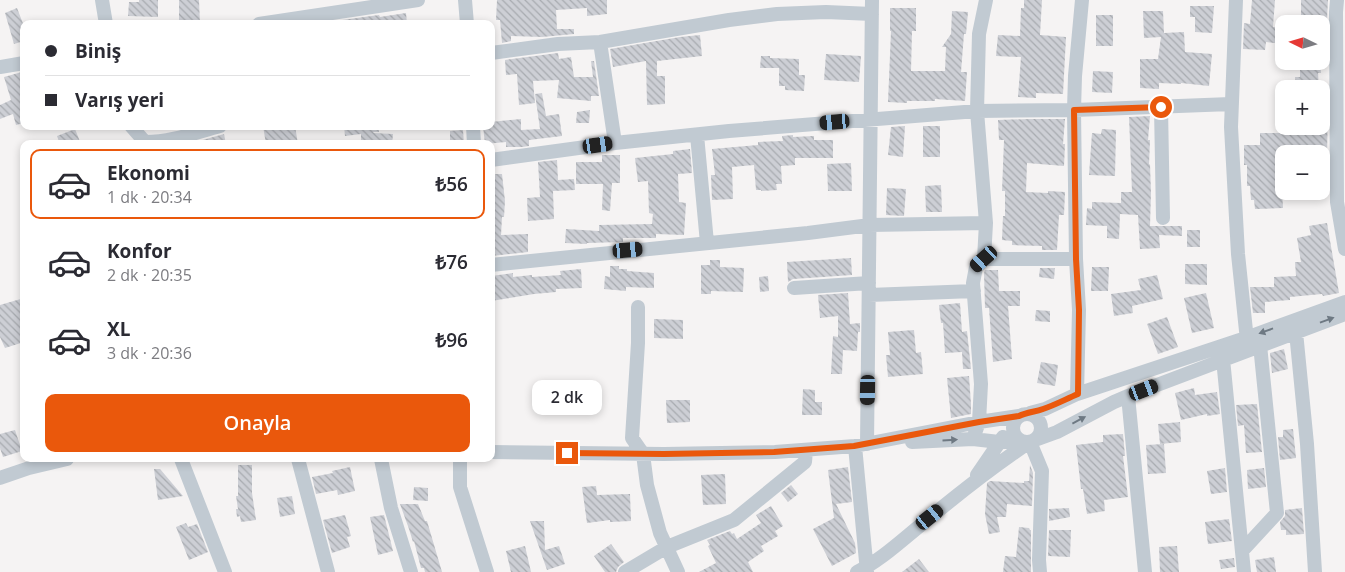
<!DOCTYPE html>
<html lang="tr">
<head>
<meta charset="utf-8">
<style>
	body { margin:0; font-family:"Open Sans",sans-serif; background:#f2f2f3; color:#2b2b33; height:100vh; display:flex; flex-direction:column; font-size:19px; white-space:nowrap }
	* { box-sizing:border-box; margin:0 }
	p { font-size:16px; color:#7c7c81 }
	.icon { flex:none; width:28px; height:28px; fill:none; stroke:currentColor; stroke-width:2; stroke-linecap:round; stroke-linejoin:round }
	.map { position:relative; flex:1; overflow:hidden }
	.panel { position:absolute; left:20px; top:140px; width:475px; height:322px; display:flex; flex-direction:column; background:#fff; border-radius:10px; box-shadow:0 2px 8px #0003 }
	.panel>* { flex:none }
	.banner { position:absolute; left:20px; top:20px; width:475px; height:110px; border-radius:10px; box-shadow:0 2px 8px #0003; display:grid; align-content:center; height:110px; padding:0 25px; background:#fff }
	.needle { width:32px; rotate:275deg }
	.buttons { position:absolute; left:1275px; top:15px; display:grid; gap:10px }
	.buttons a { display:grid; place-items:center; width:55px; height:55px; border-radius:10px; background:#fff; box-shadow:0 2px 8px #0003; font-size:25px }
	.end { position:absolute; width:22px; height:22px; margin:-11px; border:6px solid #ea580c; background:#fff; box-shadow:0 0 0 2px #fff }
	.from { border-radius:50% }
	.bubble { position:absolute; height:35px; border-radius:10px; background:#fff; box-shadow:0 2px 8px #0003; font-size:16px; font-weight:600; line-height:35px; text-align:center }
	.car { position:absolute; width:15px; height:30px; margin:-15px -8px; border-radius:6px; box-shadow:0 0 4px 1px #0007; background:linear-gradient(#222 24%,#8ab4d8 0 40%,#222 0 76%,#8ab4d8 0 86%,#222 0) }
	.banner b { display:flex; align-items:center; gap:18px; height:48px; font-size:19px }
	.banner b+b { border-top:1px solid #e1e1e2 }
	.banner i { width:12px; height:12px; background:#2b2b33 }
	ul { padding:9px 0 0; list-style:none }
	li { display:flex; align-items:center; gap:15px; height:70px; margin:0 10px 8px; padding:0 15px; border:2px solid transparent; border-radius:10px }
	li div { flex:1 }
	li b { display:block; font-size:19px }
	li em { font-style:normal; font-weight:600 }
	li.active { border-color:#ea580c }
	li>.icon { width:45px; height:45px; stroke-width:1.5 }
	.button { display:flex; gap:10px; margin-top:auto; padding:10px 25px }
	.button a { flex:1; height:58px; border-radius:10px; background:#ea580c; color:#fff; font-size:20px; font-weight:600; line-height:58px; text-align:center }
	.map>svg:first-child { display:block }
</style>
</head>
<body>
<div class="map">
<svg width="1345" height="572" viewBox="0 0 1345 572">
	<defs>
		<pattern id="building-back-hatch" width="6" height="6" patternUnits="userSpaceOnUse" patternTransform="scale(1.25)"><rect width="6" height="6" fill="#cdcfd5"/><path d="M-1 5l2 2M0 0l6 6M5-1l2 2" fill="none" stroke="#a8abb0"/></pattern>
	</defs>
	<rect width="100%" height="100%" fill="#f5f3f3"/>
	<path fill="url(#building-back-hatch)" d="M139 0H158V17L128 16 129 2H139Z
		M179 0H199L200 24H179Z
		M497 0H607V14L587 16V8L556 10 557 29H574V34L542 37 511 36V41L502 43 500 20H496Z
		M1024 0H1042L1040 35 1066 37 1063 94 1036 93V98L1018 97 1021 57 996 56 998 35 1020 36 1021 8H1024Z
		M1252 0H1275L1273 27 1284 28V44L1266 42 1265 50 1243 49 1244 23 1250 24Z
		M1301 0H1328L1327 19H1301Z
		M1190 6H1214L1212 33 1195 32V17H1190Z
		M17 8 24 26V41L14 44 5 13Z
		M890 8H916V31H912L911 71H945L946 47H942L951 34 952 11 968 12 966 34H964L961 72H967L965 101 935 99V101H907V103L888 102 891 31H890Z
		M1143 11H1163L1164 33 1184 32 1185 52 1212 54 1209 86 1181 83V84L1159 83V89L1140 88V59H1158L1161 37 1144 38Z
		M406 13 407 24H335V21L379 15 380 17Z
		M1096 15H1113V46H1096Z
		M700 35 702 56 657 61V76H665V104L647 105 646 61 613 67 610 49 680 37Z
		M558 53 559 59 571 57 574 77H593L591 61H594L599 96H591V101L557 98 559 80 533 81 535 103 519 105 517 74 506 75 505 60Z
		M826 54 861 56 859 82 824 80Z
		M761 56H770V58L799 59V75H805L804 91 785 90V86H779V68H760Z
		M1300 61H1320L1321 73H1318L1319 89H1296L1295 77H1300Z
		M1093 71 1113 72 1112 93 1092 92Z
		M22 72 24 79V90L21 91 24 102V123L16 125 13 114 0 119V105L11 100 4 77Z
		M542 93 546 116 559 114 562 136 529 140V146L522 147H506V142L485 144 483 126H491V122L521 119V130L540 129 535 94Z
		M1321 105H1328L1327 154 1284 152V172L1276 173 1277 191 1282 190 1283 208 1255 209 1254 200H1251L1250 186H1247V165H1244V145H1260V133H1295V128L1321 129Z
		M590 110 589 123H576L577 112Z
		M1150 116 1148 140H1150L1149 165 1150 164 1151 193 1150 226H1182V236L1159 235 1160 248 1140 249 1138 215 1120 214 1119 239 1107 238V226L1086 225 1087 208 1092 209V202L1121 203V192H1132L1129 117Z
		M1029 119H1065L1063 144H1065L1064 166 1027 163 1026 192 1048 193V191L1065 192 1064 215H1059L1057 250H1042V246L1012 245V241L1002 240 1003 216H1005V191H1002L1004 140H999L998 120Z
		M263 126H295L298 144H266Z
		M344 126H378L379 132H373L374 133 393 134 392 144H361V134L345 136Z
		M905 126 903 157 888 155 891 127Z
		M923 126H940V157H923Z
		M75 129 81 144H60L57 136Z
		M1102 129 1116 130 1115 176 1089 175 1092 133 1101 134Z
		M463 130 464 144H450V131Z
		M224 134 226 144H199V141Z
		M793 135V137L814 136V140H833V158H795V165L781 166 782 184H776L777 190 761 191V190H756L754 165 732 167 733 199 712 200 711 175H715L712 149 758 145V142L783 141 782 136Z
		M690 149 692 173 678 174 679 202 686 203 684 235 656 234V238H623V242L587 243V244L565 243 566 229 599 231V225L652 224 653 214 649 213 648 181 638 182 635 158 673 154V151Z
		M602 155H620V183H612L610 211 602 210 603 184H576V162H602Z
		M557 160 558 180 574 179 575 190 553 191 554 219 528 221 527 198 540 197 538 162Z
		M851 163 852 191H828L827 164Z
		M491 174H502L505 201 504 217H502L501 235 528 234V252L491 256Z
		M941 185 942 212H926L925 186Z
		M887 188 906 189 904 216 886 215Z
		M1327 223 1339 293 1323 296 1322 294 1290 297V300L1265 302V313H1253L1250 287H1274V277L1296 276 1295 262H1301L1297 238 1311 235 1309 226Z
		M1187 230H1200V247H1187Z
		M851 258 852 275 793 279 788 282 787 262Z
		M710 260H720V267L744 268 743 292 711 291V294H701V265H710Z
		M1185 264H1207V285L1185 284Z
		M610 266H619V269H627V271L654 273V288L626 287V291L604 289 605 276 610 277Z
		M1092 267H1109L1108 291H1091Z
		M1040 268H1055L1054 279 1039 277Z
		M581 269 582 288 556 289V292L534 294 491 301V276L513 273V277L532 275V277L561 275 560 271Z
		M985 270H998L999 291H1020V306H1008L1012 359 993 362 989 308H985L984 273Z
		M1157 275 1163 299 1132 306 1133 313 1114 316 1111 294 1141 290 1138 279Z
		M768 276 769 291 760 292 759 277Z
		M848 293 850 324 860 323V332H858L857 351 843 350 842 374H831L833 336 838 337V316L820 318 818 295Z
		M1206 293 1214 328 1192 333 1184 298Z
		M24 298V342L5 348 0 337V305Z
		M960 303 962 332 967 331 971 369H963L962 352 945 353 943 323H941L939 305Z
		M1036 310 1050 311V322L1035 321Z
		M1167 317 1178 347 1158 354 1147 324Z
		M654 319 683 320V339L654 338Z
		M914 330 916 353 921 352 923 374 888 377 886 355H890L888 332Z
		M1284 349 1288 369 1272 373 1270 353Z
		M1041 362 1058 365 1055 386 1037 383Z
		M969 376 971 404V414L951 418 947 378Z
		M1194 388 1195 395 1217 392 1220 414 1207 416V414L1181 420 1175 393Z
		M803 389 815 390V402H822V415H802Z
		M666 400H690V422L667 423Z
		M1257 404 1262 452 1246 453 1244 425 1238 426 1236 405Z
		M1180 422 1181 442 1160 444 1158 424Z
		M1293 429 1296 458 1280 460 1278 437H1283V430Z
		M15 430 22 451 3 457 0 448V434Z
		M1123 434 1125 456H1123L1128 497 1104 500 1105 511 1087 514 1083 489H1081L1076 445 1103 442V435Z
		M1164 444 1166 473 1148 474 1146 445Z
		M238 465H252V493L256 520 241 522 240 516 237 517 236 509H238L236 496H238Z
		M1030 465 1033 473 1032 506 1007 504 1006 517H997L1000 532 989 534 985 514 987 483 990 481 1024 483V481H1029Z
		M350 467 355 491 338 495 337 490 316 494 312 477 333 473 332 471Z
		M848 467 852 502 836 504 855 543 856 553 832 566 813 529 834 518 828 470Z
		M1225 468 1227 492 1211 494 1207 471Z
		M1264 468 1266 487 1248 489 1247 470Z
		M154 469H160L183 496 158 500Z
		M725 474 726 504 703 505 701 475Z
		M791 485 798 494 788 502 781 493Z
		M596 486 597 495 630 494 631 521 610 522V520L587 523 582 487Z
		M414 487 428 488V501L413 500Z
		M292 496 295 514 280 517 277 498Z
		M400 504H418L425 521H427L442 572H425L424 568H421L414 541 413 542 409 529Z
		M771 506 783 526 775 531 778 536 761 546 764 551 748 562 753 572H699L716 563 708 546 710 545 707 540 730 531 732 534 734 533 737 539 761 523 756 515Z
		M1069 508 1070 517 1049 521V509Z
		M1302 508 1304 534 1286 535V530H1281L1280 522 1285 516V510Z
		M345 515 351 536 347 537 350 547 332 553 323 520Z
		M384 515 393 551 378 555 370 517Z
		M1229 519 1232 541 1208 544 1205 522Z
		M530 521H544L545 550 559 546 565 564 547 570Z
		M186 523 188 527 197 524 208 552 189 560 176 527Z
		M1019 527 1029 528 1030 530H1031V572H1003L1005 556 1016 557Z
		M1049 530H1071L1070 557 1048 556Z
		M611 544 624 562 618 567 616 572H605L594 556Z
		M525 546 531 572H511L506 551Z
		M1177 546 1179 572H1160L1159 547Z
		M1274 557 1276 572H1257L1255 560Z
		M1234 558 1235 567 1221 569 1219 560Z
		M919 559 929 572H902Z"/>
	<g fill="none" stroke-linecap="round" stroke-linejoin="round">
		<path stroke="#c1cad2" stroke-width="14" d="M102 0 106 24
			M465 0 467 24
			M1236 0 1231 127 1238 254 1248 350
			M1337 0 1336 12 1337 202 1345 249
			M259 24 418 0
			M600 42 615 143
			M491 53 558 44 600 42 729 20 777 14 826 12 872 14
			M0 67 24 63
			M1161 107 1163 218
			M131 126 145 142C172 142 194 133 220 126
			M473 126 474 144
			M697 135 707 243
			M491 160 615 143 729 131 977 111 1074 110 1231 104
			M984 259H1076
			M491 265 808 233 870 225 986 223
			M794 288 869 283
			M869 295 974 291
			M638 307V343L632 438 643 454 647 485 660 533 678 572
			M1296 332 1307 444 1315 572
			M1223 359 1244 572
			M1077 394 1079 310 1076 259 1074 110 1075 76 1082 0
			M1128 396 1145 572
			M1030 413 1045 409 1077 394 1246 338 1345 302
			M1013 428a14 14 0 1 1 28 0a14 14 0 1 1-28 0Z
			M973 439 979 422 981 384 973 283 976 267 984 259 986 223 977 111 979 34 986 0
			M1035 440 1057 432 1114 402 1128 396 1345 314
			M912 442 973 439 999 442H1024
			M1030 442 1042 471 1039 560 1040 572
			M867 444 872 0
			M855 446 867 572
			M491 452 664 454 775 452 855 446 979 422 1019 416
			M181 459 225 572
			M298 459 328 572
			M381 459 391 508 411 572
			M460 459V487L487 572
			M977 475 1003 437
			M0 478 29 468 67 459
			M1242 551 1277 513 1260 345
			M625 572 667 547 734 520 805 462 806 450
			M857 572C881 560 901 541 922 524 957 495 992 467 1030 442"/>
	</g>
	<defs><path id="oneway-solid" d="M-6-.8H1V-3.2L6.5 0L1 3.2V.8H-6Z" transform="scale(1.25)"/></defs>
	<g fill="#6e7983">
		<use href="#oneway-solid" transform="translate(1327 320) rotate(-20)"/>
		<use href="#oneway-solid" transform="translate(1266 331) rotate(160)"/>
		<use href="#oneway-solid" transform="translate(1079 420) rotate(-28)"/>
		<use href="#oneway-solid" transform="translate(950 440) rotate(-3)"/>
	</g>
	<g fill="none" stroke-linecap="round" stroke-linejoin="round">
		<path stroke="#ea580c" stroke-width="6" d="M567 453 664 454 774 452 854 446 979 422 1019 416C1027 412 1035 412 1043 409 1055 405 1066 399 1078 394L1079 310 1076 259 1074 110 1161 107"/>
	</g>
</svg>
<div class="buttons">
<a><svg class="needle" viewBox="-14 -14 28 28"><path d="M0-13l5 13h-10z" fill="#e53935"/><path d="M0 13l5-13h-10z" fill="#7c7c81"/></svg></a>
<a>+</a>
<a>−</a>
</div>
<i class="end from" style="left:1161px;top:107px"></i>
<i class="end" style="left:567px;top:453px"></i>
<div class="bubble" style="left:532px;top:380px;width:70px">2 dk</div>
<i class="car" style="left:835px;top:122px;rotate:265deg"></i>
<i class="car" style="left:598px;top:145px;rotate:82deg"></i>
<i class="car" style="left:628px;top:250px;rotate:85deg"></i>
<i class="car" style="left:984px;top:259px;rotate:228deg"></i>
<i class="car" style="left:868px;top:390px;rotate:181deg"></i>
<i class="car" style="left:1144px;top:390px;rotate:69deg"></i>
<i class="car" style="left:930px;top:517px;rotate:51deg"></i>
<div class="banner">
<b><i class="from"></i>Biniş</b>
<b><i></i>Varış yeri</b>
</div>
<section class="panel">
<ul>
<li class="active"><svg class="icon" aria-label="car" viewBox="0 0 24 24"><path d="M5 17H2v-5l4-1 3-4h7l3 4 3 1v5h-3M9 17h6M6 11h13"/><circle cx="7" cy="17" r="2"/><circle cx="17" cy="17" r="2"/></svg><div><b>Ekonomi</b><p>1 dk · 20:34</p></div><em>₺56</em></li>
<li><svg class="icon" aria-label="car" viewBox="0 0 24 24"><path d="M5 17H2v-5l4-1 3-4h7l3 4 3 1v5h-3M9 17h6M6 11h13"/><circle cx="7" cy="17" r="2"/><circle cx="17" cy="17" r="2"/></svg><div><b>Konfor</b><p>2 dk · 20:35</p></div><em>₺76</em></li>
<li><svg class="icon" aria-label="car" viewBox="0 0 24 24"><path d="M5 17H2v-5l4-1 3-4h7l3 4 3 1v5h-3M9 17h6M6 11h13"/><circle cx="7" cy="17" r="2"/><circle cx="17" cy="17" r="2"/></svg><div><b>XL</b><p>3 dk · 20:36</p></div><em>₺96</em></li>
</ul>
<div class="button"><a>Onayla</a></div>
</section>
</div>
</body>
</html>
